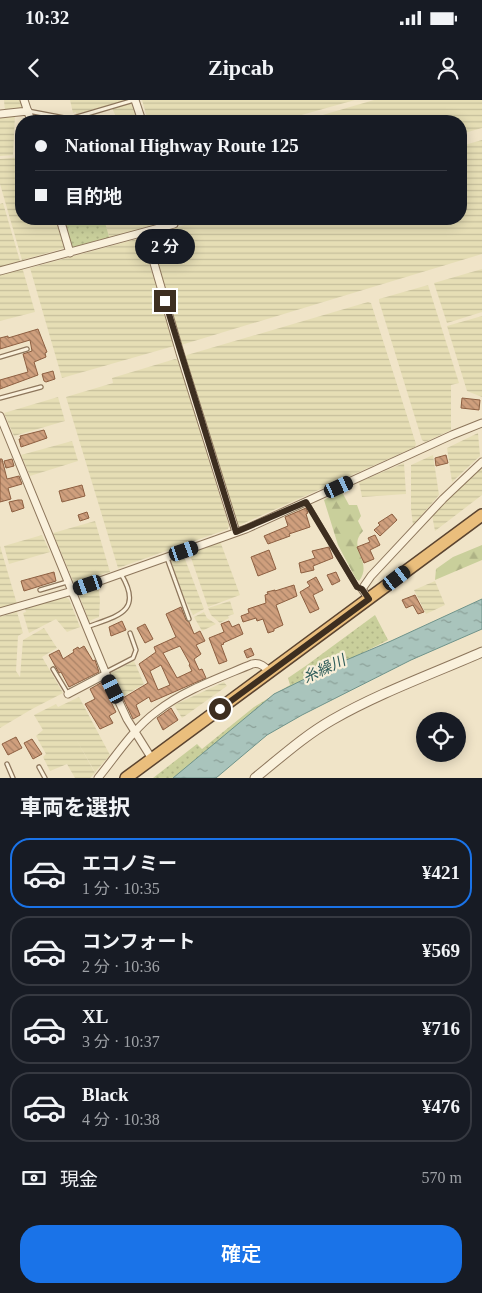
<!DOCTYPE html>
<html lang="ja">
<head>
<meta charset="utf-8">
<style>
	body { margin:0; font-family:"Times New Roman","Noto Sans JP",serif; background:#20242c; color:#f1f3f6; height:100vh; display:flex; flex-direction:column; font-size:19px; white-space:nowrap }
	* { box-sizing:border-box; margin:0 }
	p { font-size:16px; color:#9ea1a6 }
	.icon { flex:none; width:28px; height:28px; fill:none; stroke:currentColor; stroke-width:2; stroke-linecap:round; stroke-linejoin:round }
	.map { position:relative; height:678px; overflow:hidden }
	.details { display:flex; flex-direction:column; background:#171b24; flex:1 }
	.details>* { flex:none }
	.guide { position:absolute; left:15px; top:15px; width:452px; height:110px; border-radius:20px; box-shadow:0 2px 12px #0003; display:grid; align-content:center; height:110px; padding:0 20px; background:#171b24 }
	.buttons { position:absolute; left:416px; top:612px; display:grid; gap:10px }
	.buttons a { display:grid; place-items:center; width:50px; height:50px; border-radius:50%; background:#171b24; box-shadow:0 2px 12px #0003; font-size:25px }
	.end { position:absolute; width:22px; height:22px; margin:-11px; border:6px solid #3d2e20; background:#fff; box-shadow:0 0 0 2px #fff }
	.from { border-radius:50% }
	.bubble { position:absolute; height:35px; border-radius:18px; background:#171b24; box-shadow:0 2px 12px #0003; font-size:16px; font-weight:600; line-height:35px; text-align:center }
	.car { position:absolute; width:15px; height:30px; margin:-15px -8px; border-radius:6px; box-shadow:0 0 4px 1px #0007; background:linear-gradient(#222 24%,#8ab4d8 0 40%,#222 0 76%,#8ab4d8 0 86%,#222 0) }
	.guide b { display:flex; align-items:center; gap:18px; height:48px; font-size:19px }
	.guide b+b { border-top:1px solid #363941 }
	.guide i { width:12px; height:12px; background:#f1f3f6 }
	ul { padding:0; list-style:none }
	li { display:flex; align-items:center; gap:15px; height:70px; margin:0 10px 8px; padding:0 10px; border:2px solid #363941; border-radius:20px }
	li div { flex:1 }
	li b { display:block; font-size:19px }
	li em { font-style:normal; font-weight:600 }
	li.active { border-color:#1a73e8 }
	li>.icon { width:45px; height:45px; stroke-width:1.5 }
	h2 { padding:0 20px; font-size:22px; line-height:60px }
	.pay { display:flex; align-items:center; gap:12px; height:55px; padding:0 20px; font-size:19px }
	.pay p { margin-inline-start:auto }
	.cta { display:flex; gap:10px; margin-top:auto; padding:10px 20px }
	.cta a { flex:1; height:58px; border-radius:20px; background:#1a73e8; color:#fff; font-size:20px; font-weight:600; line-height:58px; text-align:center }
	.status { display:flex; justify-content:space-between; align-items:center; height:35px; padding:0 25px; background:#171b24; direction:ltr }
	.status svg { height:14px; fill:currentColor }
	header { display:flex; justify-content:space-between; align-items:center; height:65px; padding:0 20px; background:#171b24; font-size:22px; font-weight:600 }
	.map>svg:first-child { display:block }
</style>
</head>
<body>
<div class="status"><b>10:32</b><svg viewBox="0 0 49 12"><path d="M0 12V9h3v3zM5 12V6h3v6zM10 12V3h3v9zM15 12V0h3v12zM26 1h20v11H26zM47 4h2v5h-2z"/></svg></div>
<header><svg class="icon" aria-label="back" viewBox="0 0 24 24"><path d="M15 5l-7 7 7 7"/></svg>Zipcab<svg class="icon" aria-label="person" viewBox="0 0 24 24"><circle cx="12" cy="8" r="4"/><path d="M4 21q1-7 8-7t8 7"/></svg></header>
<div class="map">
<svg width="482" height="678" viewBox="0 0 482 678">
	<defs>
		<pattern id="farmland-rules" width="6" height="5" patternUnits="userSpaceOnUse" patternTransform="scale(1.25)"><rect width="6" height="5" fill="#e6deb5"/><path d="M0 2.5h6" fill="none" stroke="#c6bf9b"/></pattern>
		<pattern id="grass-dots" width="8" height="8" patternUnits="userSpaceOnUse" patternTransform="scale(1.25)"><rect width="8" height="8" fill="#c9cf9b"/><path d="M2 2h.1M6 6h.1" fill="none" stroke="#aeb285" stroke-width="1.8" stroke-linecap="round"/></pattern>
		<pattern id="forest-firs" width="22" height="20" patternUnits="userSpaceOnUse" patternTransform="scale(1.25)"><rect width="22" height="20" fill="#c9cf9b"/><path d="M5 1l3.5 6h-7zM16 11l3.5 6h-7z" fill="#aeb285"/></pattern>
		<pattern id="water-ripples" width="26" height="14" patternUnits="userSpaceOnUse" patternTransform="scale(1.25)"><rect width="26" height="14" fill="#a9c4bc"/><path d="M2 4q2-2 4 0t4 0M15 11q2-2 4 0t4 0" fill="none" stroke="#8ba098"/></pattern>
		<pattern id="building-back-hatch" width="6" height="6" patternUnits="userSpaceOnUse" patternTransform="scale(1.25)"><rect width="6" height="6" fill="#cf9f7d"/><path d="M-1 5l2 2M0 0l6 6M5-1l2 2" fill="none" stroke="#a98266"/></pattern>
	</defs>
	<rect width="100%" height="100%" fill="#f0e4c8"/>
	<path fill="url(#farmland-rules)" d="M4 0H23L24 9 5 12Z
		M70 0H127L76 14V12L73 13Z
		M142 0H355L280 21H148Z
		M374 0H482V28L461 34V21H302Z
		M131 3 132 6 134 5 139 21H118L112 8Z
		M15 15 13 55 0 56V17Z
		M482 40V154L181 245 150 135 205 119H461V46Z
		M21 57V119H56L65 148 22 160 0 84V59Z
		M3 103 20 161 0 167V104Z
		M104 119H169V121L110 140Z
		M140 138 142 139 174 246 62 278 30 168Z
		M22 167 35 212 0 221V173Z
		M482 169V212L447 223 434 183Z
		M428 185 459 283 451 285V330L425 342 422 340 379 201V199Z
		M368 202 371 203 416 344 415 347 240 425 237 424 185 258 187 255Z
		M482 216V297L467 291 447 226Z
		M175 259 178 260 229 426 228 429 118 468 66 297 113 283 112 278Z
		M58 297 65 321 14 336 4 313Z
		M478 333 480 356 452 382 447 348Z
		M72 341 78 361 30 376 21 355Z
		M433 355 439 395 413 425 411 409V365Z
		M404 363 406 394 362 397 359 382Z
		M482 368V395L435 431 432 415 466 381Z
		M95 421 110 472 76 483H74L53 433Z
		M42 435 50 452 9 464 4 446Z
		M220 441 240 495 208 507 189 452Z
		M0 446 17 504 0 509Z
		M183 454 204 509 193 515 183 495 170 458Z
		M435 481 445 505 426 514 414 490Z
		M98 485 100 500 99 517 89 521 78 492Z
		M65 497 69 499 80 527 67 532 56 519 29 533 23 513 26 512 25 509Z
		M230 501 234 514 228 516 229 518 220 523 211 515 208 508Z
		M17 512 23 533 18 536 16 571 20 577 23 540 44 528 57 548 42 557 63 593 32 609 0 628V517Z
		M204 512 207 518 216 524 202 531 194 517Z
		M134 561 144 584 122 597 111 573Z
		M224 582 227 586 182 618 174 605Z
		M79 597 110 655 95 672 76 639 95 673 90 678H75L67 664 50 671 43 657 46 654 36 636 43 630 34 615 56 604 58 607Z"/>
	<path fill="url(#grass-dots)" d="M62 119H104L110 140 102 139 71 148Z
		M375 515 388 540 278 596 178 678H153L197 644 202 649 254 607 290 585 288 578 307 565Z"/>
	<path fill="url(#forest-firs)" d="M342 392 349 405H357L361 416 358 421 363 431C346 449 374 461 359 481L356 479 338 445 324 400 336 393Z
		M482 445V460L435 480 436 469 453 457Z"/>
	<path fill="url(#water-ripples)" stroke="#6f938a" d="M482 499V529L411 560 302 615 267 635 216 678H173L274 594 325 569 391 541Z"/>
	<path fill="url(#building-back-hatch)" stroke="#8d5f41" fill-rule="evenodd" d="M38 229 47 252 45 253 46 257 34 262 38 275 0 289V280L28 272 23 254 32 251 30 240 0 249V238L8 236V238Z
		M53 271 55 279 46 282 44 281 42 274Z
		M462 298 480 300 479 310 461 308Z
		M44 330 47 338 21 347 19 339H21L20 336Z
		M446 355 448 363 436 366 435 358Z
		M0 359H2L7 379 19 376 22 384 8 388 11 399 0 402Z
		M12 359 14 366 6 368 4 361Z
		M82 385 85 396 62 402 59 391Z
		M18 400H22L24 408 12 412 9 402Z
		M306 408 308 413 306 414 310 427 289 434 290 436 268 444 264 436 288 426 285 417Z
		M87 412 89 418 80 421 78 415Z
		M392 414 397 420 380 436 374 430 380 425 378 423Z
		M375 435 380 445 370 450 374 459 364 463 357 447 370 442 368 438Z
		M329 447 333 458 313 466 314 470 301 473 299 463 315 458 312 451Z
		M269 450 276 469 258 476 251 457Z
		M54 472 56 481 24 491 21 481Z
		M336 472 340 481 332 485 327 475Z
		M316 477 323 490 313 495 319 509 310 513 300 492 310 486 307 482Z
		M294 485 297 496 276 505 283 525 274 529V531L268 533 263 519 257 521 256 518 243 522 241 516 249 513 248 509 266 503 265 495 268 494 267 492 275 490V491Z
		M415 495 424 512 418 514 413 505 406 508 402 500Z
		M181 507 186 520 189 522 194 534 200 531 205 541 196 545 201 554 194 559 199 570 202 569 206 578 151 602 149 597 136 605 140 615 133 619 123 598 148 583 139 564 156 552 154 547 176 537 166 514ZM180 546 190 564 189 565 192 571 177 578 163 553ZM161 565 170 585 158 590 150 571Z
		M122 521 126 530 111 536 109 527Z
		M229 521 232 527 239 524 243 534 223 543 224 544 221 545 227 561 219 564 209 538 224 532 221 524Z
		M145 524 153 539 145 543 137 528Z
		M84 546 93 561 95 560 99 572 69 587 61 572 59 573 49 555 59 550 63 559 74 552 73 550 78 547 79 549Z
		M251 548 254 555 247 558 244 551Z
		M104 581 105 585 103 586 116 612 109 616 113 623 100 629 85 604 95 599 90 589Z
		M171 608 178 620 163 630 157 618Z
		M16 637 22 648 8 655 2 644Z
		M32 639 42 654 33 659 24 643Z"/>
	<g fill="none" stroke-linecap="round" stroke-linejoin="round">
		<g stroke="#8d765c" stroke-width="5.5">
			<path id="service" d="M28 11 70 19 134 0
				M0 257 27 249
				M0 298 41 287
				M307 403 357 487 362 489
				M167 458 189 519
				M40 490 67 482
				M87 527C117 516 144 512 121 474
				M53 569 68 594
				M106 572 133 558 136 550 130 533
				M7 664 13 678
				M39 667 45 678"/>
		</g>
		<g stroke="#8d765c" stroke-width="9">
			<path id="minor" d="M24 0 31 21
				M135 0 142 21
				M0 14 28 11
				M60 119 70 153
				M145 132 180 253 236 432
				M0 171 174 124 173 119
				M0 316 106 574 127 619 152 659
				M369 499 362 489 371 476 443 399 482 362
				M0 512 69 492 246 429 452 335 482 323
				M68 594 106 574
				M98 678C116 656 133 629 156 612 184 590 219 578 252 564 260 562 265 567 270 572"/>
		</g>
		<g stroke="#8d765c" stroke-width="11">
			<path id="tertiary" d="M255 678C280 658 304 636 332 620 379 593 432 574 482 552"/>
		</g>
		<g stroke="#5b4430" stroke-width="14">
			<path id="trunk" d="M126 678 482 415"/>
		</g>
		<use href="#service" stroke="#faf1dc" stroke-width="3"/>
		<use href="#minor" stroke="#faf1dc" stroke-width="7"/>
		<use href="#tertiary" stroke="#faf1dc" stroke-width="9"/>
		<use href="#trunk" stroke="#eabe7c" stroke-width="11"/>
	</g>
	<g fill="none" stroke-linecap="round" stroke-linejoin="round">
		<path stroke="#3d2e20" stroke-width="6" d="M165 201 236 432 306 402 357 487 362 489 369 499 220 609"/>
	</g>
	<g text-anchor="middle" dominant-baseline="central" stroke-width="4.5" stroke-linejoin="round" paint-order="stroke">
		<g font-size="15" font-style="italic" fill="#2f5d5a" stroke="#f7eed8">
			<text transform="translate(324 569) rotate(-25)">糸繰川</text>
		</g>
	</g>
</svg>
<div class="buttons">
<a><svg class="icon" aria-label="locate" viewBox="0 0 24 24"><circle cx="12" cy="12" r="6"/><path d="M12 2v4M12 18v4M2 12h4M18 12h4"/></svg></a>
</div>
<i class="end from" style="left:220px;top:609px"></i>
<i class="end" style="left:165px;top:201px"></i>
<div class="bubble" style="left:135px;top:129px;width:60px">2 分</div>
<i class="car" style="left:339px;top:387px;rotate:65deg"></i>
<i class="car" style="left:184px;top:451px;rotate:71deg"></i>
<i class="car" style="left:397px;top:478px;rotate:53deg"></i>
<i class="car" style="left:88px;top:485px;rotate:251deg"></i>
<i class="car" style="left:113px;top:589px;rotate:334deg"></i>
<div class="guide">
<b><i class="from"></i>National Highway Route 125</b>
<b><i></i>目的地</b>
</div>
</div>
<section class="details">
<h2>車両を選択</h2>
<ul>
<li class="active"><svg class="icon" aria-label="car" viewBox="0 0 24 24"><path d="M5 17H2v-5l4-1 3-4h7l3 4 3 1v5h-3M9 17h6M6 11h13"/><circle cx="7" cy="17" r="2"/><circle cx="17" cy="17" r="2"/></svg><div><b>エコノミー</b><p>1 分 · 10:35</p></div><em>¥421</em></li>
<li><svg class="icon" aria-label="car" viewBox="0 0 24 24"><path d="M5 17H2v-5l4-1 3-4h7l3 4 3 1v5h-3M9 17h6M6 11h13"/><circle cx="7" cy="17" r="2"/><circle cx="17" cy="17" r="2"/></svg><div><b>コンフォート</b><p>2 分 · 10:36</p></div><em>¥569</em></li>
<li><svg class="icon" aria-label="car" viewBox="0 0 24 24"><path d="M5 17H2v-5l4-1 3-4h7l3 4 3 1v5h-3M9 17h6M6 11h13"/><circle cx="7" cy="17" r="2"/><circle cx="17" cy="17" r="2"/></svg><div><b>XL</b><p>3 分 · 10:37</p></div><em>¥716</em></li>
<li><svg class="icon" aria-label="car" viewBox="0 0 24 24"><path d="M5 17H2v-5l4-1 3-4h7l3 4 3 1v5h-3M9 17h6M6 11h13"/><circle cx="7" cy="17" r="2"/><circle cx="17" cy="17" r="2"/></svg><div><b>Black</b><p>4 分 · 10:38</p></div><em>¥476</em></li>
</ul>
<div class="pay"><svg class="icon" aria-label="cash" viewBox="0 0 24 24"><path d="M3 7h18v10H3z"/><circle cx="12" cy="12" r="2"/></svg>現金<p>570 m</p></div>
<div class="cta"><a>確定</a></div>
</section>
</body>
</html>
